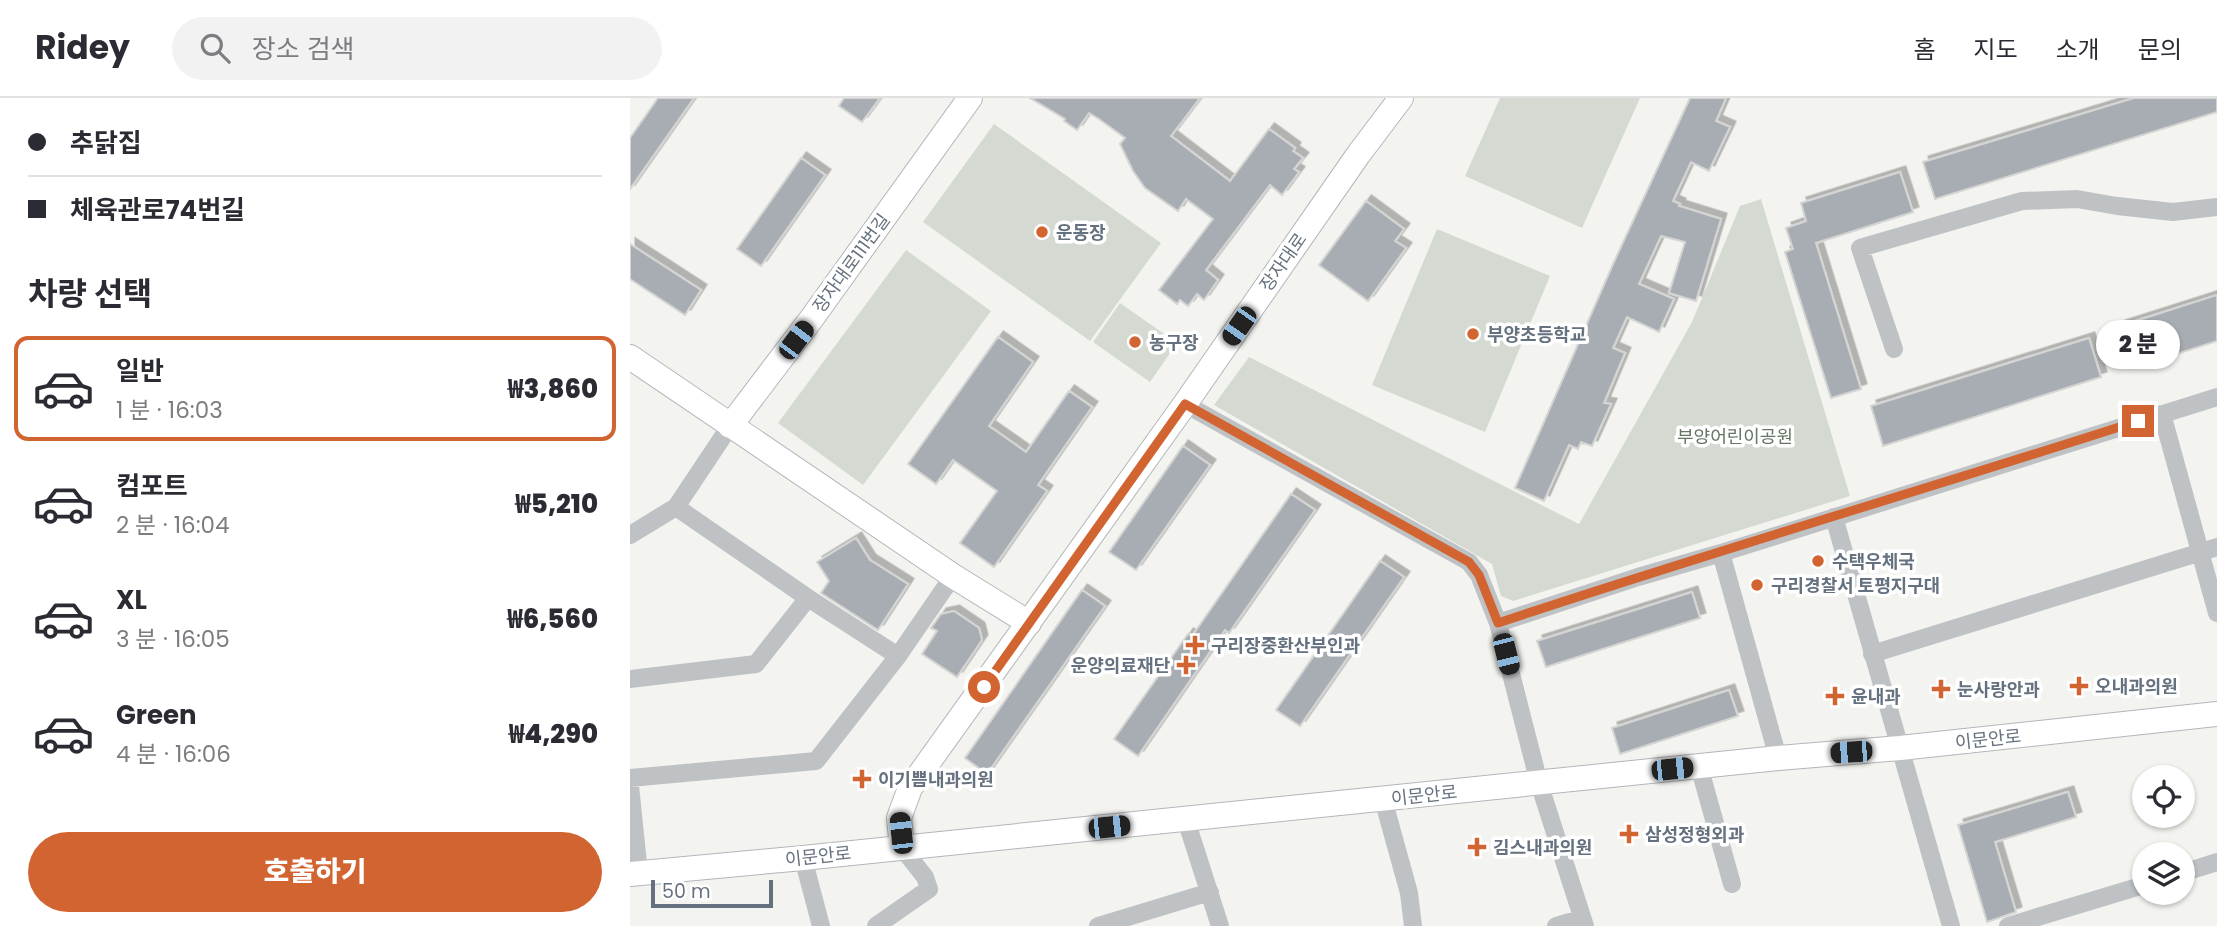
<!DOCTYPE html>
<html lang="ko">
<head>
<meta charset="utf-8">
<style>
	body { margin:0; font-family:Poppins,"Noto Sans KR",sans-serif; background:#f2f2f3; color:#2b2b33; height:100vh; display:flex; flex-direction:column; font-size:26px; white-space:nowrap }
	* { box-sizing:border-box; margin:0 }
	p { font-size:23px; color:#7c7c81 }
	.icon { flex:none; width:38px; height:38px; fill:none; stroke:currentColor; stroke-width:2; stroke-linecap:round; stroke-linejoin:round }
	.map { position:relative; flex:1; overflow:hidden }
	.side { display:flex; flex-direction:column; background:#fff; width:630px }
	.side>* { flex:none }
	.guide { display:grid; align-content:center; height:154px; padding:0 28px; background:#fff }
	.fabs { position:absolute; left:1502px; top:667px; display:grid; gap:14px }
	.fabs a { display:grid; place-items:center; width:63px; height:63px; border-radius:50%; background:#fff; box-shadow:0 2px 5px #0004; font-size:35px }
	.scale { position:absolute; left:21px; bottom:18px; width:122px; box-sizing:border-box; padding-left:7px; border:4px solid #65717e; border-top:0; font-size:19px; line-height:24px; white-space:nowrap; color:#65717e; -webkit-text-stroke:5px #fff; paint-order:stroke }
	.end { position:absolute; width:32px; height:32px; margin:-16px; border:9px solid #d26431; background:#fff; box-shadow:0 0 0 4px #fff }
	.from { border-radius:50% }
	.bubble { position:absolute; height:49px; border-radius:24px; background:#fff; box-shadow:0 2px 5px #0004; font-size:23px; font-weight:800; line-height:49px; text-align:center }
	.car { position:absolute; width:21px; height:42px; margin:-21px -10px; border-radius:9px; box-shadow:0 0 5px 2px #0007; background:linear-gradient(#222 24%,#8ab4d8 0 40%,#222 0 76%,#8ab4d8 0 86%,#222 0) }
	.guide b { display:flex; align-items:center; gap:24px; height:66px; font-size:26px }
	.guide b+b { border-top:2px solid #e1e1e2 }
	.guide i { width:18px; height:18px; background:#2b2b33 }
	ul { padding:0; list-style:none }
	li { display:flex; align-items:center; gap:21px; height:105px; margin:0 14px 10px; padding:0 14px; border:4px solid transparent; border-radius:14px }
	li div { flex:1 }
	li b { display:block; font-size:26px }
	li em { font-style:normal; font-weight:800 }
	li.selected { border-color:#d26431 }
	li>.icon { width:63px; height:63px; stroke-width:1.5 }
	h2 { padding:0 28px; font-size:32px; line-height:84px }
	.button { display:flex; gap:14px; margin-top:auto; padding:14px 28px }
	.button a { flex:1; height:80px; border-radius:42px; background:#d26431; color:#fff; font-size:28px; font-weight:800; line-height:80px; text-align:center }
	header { display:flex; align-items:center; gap:42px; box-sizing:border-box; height:98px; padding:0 35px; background:#fff; border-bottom:2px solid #e1e1e2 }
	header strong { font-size:33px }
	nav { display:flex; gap:38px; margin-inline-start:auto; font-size:24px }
	.search { width:490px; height:63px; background:#f2f2f3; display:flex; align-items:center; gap:18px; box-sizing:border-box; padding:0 24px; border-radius:38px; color:#7c7c81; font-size:26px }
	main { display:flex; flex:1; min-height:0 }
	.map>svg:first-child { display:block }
</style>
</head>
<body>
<header>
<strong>Ridey</strong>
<div class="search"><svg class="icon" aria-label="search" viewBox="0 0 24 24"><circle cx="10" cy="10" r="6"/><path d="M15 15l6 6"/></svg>장소 검색</div>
<nav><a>홈</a><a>지도</a><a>소개</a><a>문의</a></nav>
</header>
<main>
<section class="side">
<div class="guide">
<b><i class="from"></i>추닭집</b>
<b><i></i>체육관로74번길</b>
</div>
<h2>차량 선택</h2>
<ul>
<li class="selected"><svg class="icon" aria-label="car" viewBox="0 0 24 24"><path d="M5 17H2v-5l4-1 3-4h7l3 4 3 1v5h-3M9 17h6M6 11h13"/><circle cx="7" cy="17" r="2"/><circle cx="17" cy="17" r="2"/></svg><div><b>일반</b><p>1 분 · 16:03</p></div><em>₩3,860</em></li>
<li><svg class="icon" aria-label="car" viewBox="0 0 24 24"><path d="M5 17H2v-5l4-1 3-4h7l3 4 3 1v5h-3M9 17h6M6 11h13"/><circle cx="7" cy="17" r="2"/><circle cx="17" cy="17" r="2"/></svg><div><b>컴포트</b><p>2 분 · 16:04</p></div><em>₩5,210</em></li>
<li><svg class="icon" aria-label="car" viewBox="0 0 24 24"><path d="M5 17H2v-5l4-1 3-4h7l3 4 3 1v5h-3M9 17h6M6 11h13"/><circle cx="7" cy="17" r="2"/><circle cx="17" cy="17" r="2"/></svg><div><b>XL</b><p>3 분 · 16:05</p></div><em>₩6,560</em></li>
<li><svg class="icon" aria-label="car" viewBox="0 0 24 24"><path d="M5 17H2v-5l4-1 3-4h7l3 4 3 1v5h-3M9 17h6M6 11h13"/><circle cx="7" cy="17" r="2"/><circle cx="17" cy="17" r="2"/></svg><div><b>Green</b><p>4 분 · 16:06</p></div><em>₩4,290</em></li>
</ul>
<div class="button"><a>호출하기</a></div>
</section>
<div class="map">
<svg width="1587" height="828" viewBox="0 0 1587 828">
	<defs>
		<filter id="shadow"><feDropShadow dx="5.5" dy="-5.5" stdDeviation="0" flood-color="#0004"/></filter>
	</defs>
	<rect width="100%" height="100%" fill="#f3f3f0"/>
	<path fill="#d4dad1" d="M870 0H1010L952 130 835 78Z
		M364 26 531 145 460 243 293 124Z
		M1131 101 1220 398 883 503 871 498 862 466 584 307 619 259 949 426 1062 224 1110 108Z
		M807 131 920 178 855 334 742 287Z
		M276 152 361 213 233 387 148 325Z
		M490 205 547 245 520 284 463 244Z"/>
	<path fill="#a7adb2" stroke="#d4d5d3" stroke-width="2" filter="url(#shadow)" d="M28 0H64L0 91V40Z
		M214 0H250L232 24 209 8Z
		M400 0H570L541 38 600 83 639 31 665 50 663 53 673 60 664 71 669 74 652 97 640 87 576 172 588 182 574 202 567 196 558 208 550 202 547 206 529 192 583 121 556 101 548 113 515 90 503 73 490 46 495 40 469 21 459 15 447 32 434 23 435 21Z
		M1060 0H1096L1086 23 1100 29 1079 73 1061 64 1043 103 1050 106 1049 108 1091 121 1066 203 1039 195 1055 144 1031 138 1009 186 1044 201 1029 234 997 219 983 250 995 255 974 305 981 306 962 348 951 344 948 351 939 347 914 403 885 390 984 164Z
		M1504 0H1587V14L1305 101 1293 64Z
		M171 60 195 77 131 168 107 151Z
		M1270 74 1283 114 1186 145 1231 291 1201 300 1155 154 1163 151 1156 130 1176 123 1171 105Z
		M736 103 774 131 765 143 776 150 738 203 689 167Z
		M0 146 71 192 55 217 0 181Z
		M1587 197V243L1503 270 1490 228Z
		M368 239 403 264 359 328 396 354 439 293 462 309 408 387 417 393 364 469 330 445 367 393 323 362 306 386 278 366Z
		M1459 240 1471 279 1253 348 1241 308Z
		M553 348 580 367 506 472 479 454Z
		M661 396 685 412 599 535 595 532 508 658 484 641 558 536 562 538Z
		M226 440 240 462 278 486 248 532 191 495 199 483 187 464Z
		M750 463 774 479 670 628 646 612Z
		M452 492 475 508 357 676 335 660Z
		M1062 494 1070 520 916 569 907 543Z
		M324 513 349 530 352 542 327 579 292 556 307 533 301 530 311 516Z
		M1099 592 1108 618 990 656 982 630Z
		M1438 694 1446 719 1365 744 1386 814 1357 824 1328 727Z"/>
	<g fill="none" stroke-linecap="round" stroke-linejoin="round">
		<g stroke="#b2b6ba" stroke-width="26">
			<path id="secondary" d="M0 259 323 478 399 525
				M100 328 182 220 340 0
				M272 750 269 720 280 690 555 306 728 57 771 0
				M0 776 173 760 1148 660 1270 650 1587 616"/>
		</g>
		<path stroke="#bfc2c5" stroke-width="18" d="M1264 251 1230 150 1392 103 1447 101 1487 108 1543 114 1587 109
			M555 306 839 464 849 477 868 525
			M1532 316 1587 515
			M1204 419 1321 828
			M0 437 46 409 100 328
			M1091 455 1148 660
			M178 500 268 558
			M1242 556 1587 449
			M0 581 126 566 178 500 46 409
			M1069 668 1102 786
			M0 680 186 663 268 558 323 478
			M0 688 9 775
			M753 701 779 795 783 828
			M556 722 590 828
			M173 760 191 828
			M1552 775 1587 764
			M246 828 299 791 295 779 272 750
			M468 828 580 794
			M926 828 952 820
			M955 828 909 685 868 525 1008 479 1091 455 1587 299
			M1378 828 1514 787"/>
		<use href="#secondary" stroke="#fff" stroke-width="24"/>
	</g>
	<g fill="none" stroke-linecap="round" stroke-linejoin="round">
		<path stroke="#d26431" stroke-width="9" d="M354 589 555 306 839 464 849 477 868 525C1080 454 1295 392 1508 323"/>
	</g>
	<g fill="#d26431" stroke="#fff" stroke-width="2.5">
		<circle cx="412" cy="134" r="7"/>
		<circle cx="843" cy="236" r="7"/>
		<circle cx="505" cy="244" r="7"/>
		<circle cx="1188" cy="463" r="7"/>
		<circle cx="1127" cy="487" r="7"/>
		<path d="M561.5 536.5h7v7h7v7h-7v7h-7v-7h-7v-7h7z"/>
		<path d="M552.5 556.5h7v7h7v7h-7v7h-7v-7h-7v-7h7z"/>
		<path d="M1445.5 577.5h7v7h7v7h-7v7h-7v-7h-7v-7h7z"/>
		<path d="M1307.5 580.5h7v7h7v7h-7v7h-7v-7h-7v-7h7z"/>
		<path d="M1201.5 587.5h7v7h7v7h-7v7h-7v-7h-7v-7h7z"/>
		<path d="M228.5 670.5h7v7h7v7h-7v7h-7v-7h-7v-7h7z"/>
		<path d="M995.5 725.5h7v7h7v7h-7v7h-7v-7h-7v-7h7z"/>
		<path d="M843.5 738.5h7v7h7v7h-7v7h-7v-7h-7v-7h7z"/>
	</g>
	<g text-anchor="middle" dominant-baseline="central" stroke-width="7" stroke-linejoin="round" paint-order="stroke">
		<g font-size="18" font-weight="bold" fill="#65717e" stroke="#fff" text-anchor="start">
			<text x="426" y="134">운동장</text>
			<text x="857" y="236">부양초등학교</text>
			<text x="519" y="244">농구장</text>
			<text x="1202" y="463">수택우체국</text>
			<text x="1141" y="487">구리경찰서 토평지구대</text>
			<text x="581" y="547">구리장중환산부인과</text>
			<text x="540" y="567" text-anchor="end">운양의료재단</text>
			<text x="1465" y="588">오내과의원</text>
			<text x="1327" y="591">눈사랑안과</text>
			<text x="1221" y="598">윤내과</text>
			<text x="248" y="681">이기쁨내과의원</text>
			<text x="1015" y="736">삼성정형외과</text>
			<text x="863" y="749">김스내과의원</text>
		</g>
		<g font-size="18" fill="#65717e" stroke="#fff">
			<text transform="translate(653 164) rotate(-55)">장자대로</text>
			<text transform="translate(221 165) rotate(-54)">장자대로111번길</text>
			<text transform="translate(1358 641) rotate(-6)">이문안로</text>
			<text transform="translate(794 697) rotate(-6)">이문안로</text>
			<text transform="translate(188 758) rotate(-6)">이문안로</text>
		</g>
		<g font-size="18" fill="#657663" stroke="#fff">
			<text x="1105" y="338">부양어린이공원</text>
		</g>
	</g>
</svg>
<div class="fabs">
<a><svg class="icon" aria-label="locate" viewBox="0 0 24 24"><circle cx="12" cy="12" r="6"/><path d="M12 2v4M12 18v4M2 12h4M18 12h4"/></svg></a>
<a><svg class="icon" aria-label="layers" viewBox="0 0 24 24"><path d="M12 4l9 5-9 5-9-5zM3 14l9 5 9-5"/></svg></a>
</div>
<div class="scale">50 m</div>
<i class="end from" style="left:354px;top:589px"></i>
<i class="end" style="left:1508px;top:323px"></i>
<div class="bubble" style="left:1466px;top:222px;width:84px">2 분</div>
<i class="car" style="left:609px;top:228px;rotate:215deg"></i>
<i class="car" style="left:166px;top:242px;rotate:37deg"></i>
<i class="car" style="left:876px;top:556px;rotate:166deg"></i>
<i class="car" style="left:1221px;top:654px;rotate:266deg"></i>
<i class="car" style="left:1042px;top:671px;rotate:84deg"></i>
<i class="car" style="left:479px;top:729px;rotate:84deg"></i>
<i class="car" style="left:271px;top:735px;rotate:354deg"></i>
</div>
</main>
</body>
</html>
